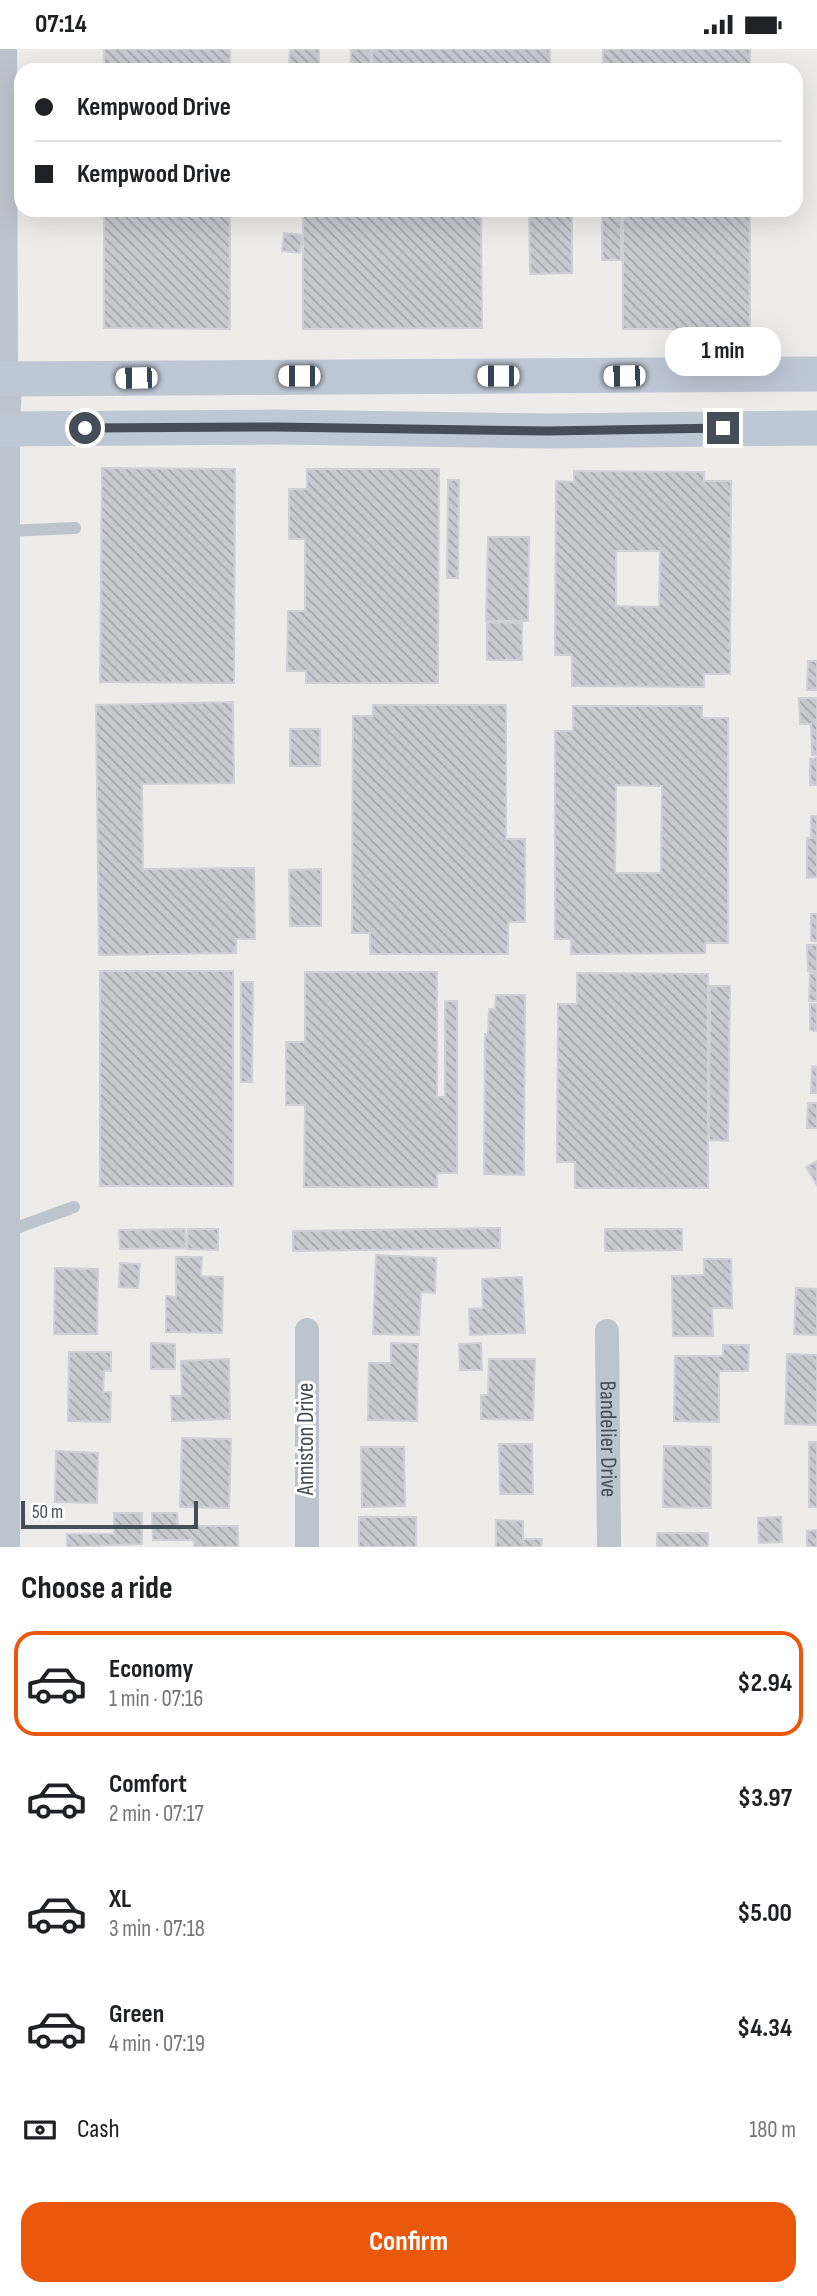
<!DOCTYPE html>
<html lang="en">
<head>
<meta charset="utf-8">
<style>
	body { margin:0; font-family:"Sofia Sans Condensed",sans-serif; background:#f2f2f2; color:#202124; height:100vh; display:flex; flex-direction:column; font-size:26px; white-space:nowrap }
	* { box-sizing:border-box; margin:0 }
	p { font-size:23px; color:#757577 }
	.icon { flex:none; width:38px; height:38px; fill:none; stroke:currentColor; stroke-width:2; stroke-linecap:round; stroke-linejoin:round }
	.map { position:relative; height:1498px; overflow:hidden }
	.drawer { display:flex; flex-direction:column; background:#fff; flex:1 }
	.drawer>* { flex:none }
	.top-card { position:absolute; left:14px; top:14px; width:789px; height:154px; border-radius:21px; box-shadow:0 7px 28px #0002; display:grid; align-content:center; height:154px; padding:0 21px; background:#fff }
	.scale { position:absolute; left:21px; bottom:18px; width:177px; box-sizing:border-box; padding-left:7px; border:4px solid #444d58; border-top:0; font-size:19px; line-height:24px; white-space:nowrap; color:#444d58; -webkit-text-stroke:5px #fff; paint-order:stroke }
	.end { position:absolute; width:32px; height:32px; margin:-16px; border:9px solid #444d58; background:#fff; box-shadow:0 0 0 4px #fff }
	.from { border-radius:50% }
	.bubble { position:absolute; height:49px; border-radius:21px; background:#fff; box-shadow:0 7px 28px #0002; font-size:23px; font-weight:700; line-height:49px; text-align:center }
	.car { position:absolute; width:21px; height:42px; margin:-21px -10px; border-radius:9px; box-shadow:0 0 5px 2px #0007; background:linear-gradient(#fff 24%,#345 0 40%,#fff 0 76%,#345 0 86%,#fff 0) }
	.top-card b { display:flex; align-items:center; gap:24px; height:66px; font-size:26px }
	.top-card b+b { border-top:2px solid #e0e0e0 }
	.top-card i { width:18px; height:18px; background:#202124 }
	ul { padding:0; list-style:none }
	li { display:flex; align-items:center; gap:21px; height:105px; margin:0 14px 10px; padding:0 7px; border:4px solid transparent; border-radius:21px }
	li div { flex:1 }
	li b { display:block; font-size:26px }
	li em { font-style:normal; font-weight:700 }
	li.current { border-color:#ea580c }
	li>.icon { width:63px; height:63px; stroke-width:1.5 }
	h2 { padding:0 21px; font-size:32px; line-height:84px }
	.pay { display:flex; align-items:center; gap:18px; height:77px; padding:0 21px; font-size:26px }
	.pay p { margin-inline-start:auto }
	.button { display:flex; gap:14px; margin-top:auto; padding:14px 21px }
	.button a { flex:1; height:80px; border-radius:21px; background:#ea580c; color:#fff; font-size:28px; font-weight:700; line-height:80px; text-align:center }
	.status { display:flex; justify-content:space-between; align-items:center; height:49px; padding:0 35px; background:#fff; direction:ltr }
	.status svg { height:19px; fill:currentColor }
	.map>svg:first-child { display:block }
</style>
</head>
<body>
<div class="status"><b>07:14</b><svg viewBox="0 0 49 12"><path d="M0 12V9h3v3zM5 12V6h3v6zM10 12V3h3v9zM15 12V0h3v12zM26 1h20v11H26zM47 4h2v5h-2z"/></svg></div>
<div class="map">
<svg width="817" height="1498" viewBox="0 0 817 1498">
	<defs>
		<pattern id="building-back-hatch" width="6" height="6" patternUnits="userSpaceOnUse" patternTransform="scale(1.75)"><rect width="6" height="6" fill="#c8cad0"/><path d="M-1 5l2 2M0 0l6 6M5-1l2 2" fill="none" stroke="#a4a6ac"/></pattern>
	</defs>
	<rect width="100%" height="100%" fill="#eeebeb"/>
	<path fill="url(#building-back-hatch)" stroke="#cfd1d7" stroke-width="2" fill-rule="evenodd" d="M104 0H230V21H104Z
		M290 0H319V15H289Z
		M351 0H370L371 21H351Z
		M372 0H550V21H372Z
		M603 0H750V21H603Z
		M104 161H230V280L104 279Z
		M303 161H481L482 279 303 280Z
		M529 161H572V224L530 225Z
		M602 161H621V211H602Z
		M623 161H750V280H623Z
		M284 184 302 186 300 204 282 202Z
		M102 419 235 420 234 634 100 633Z
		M307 420H439L438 634H306V622H287L288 562H305V490H289V440H307Z
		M574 422 704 423V432H731L730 625H704V638L572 637V606H555L556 432 574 433ZM616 502H660L659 558 616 557Z
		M448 431H459L458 529H447Z
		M488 488H529L528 572H486Z
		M487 573 522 574V611H487Z
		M808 612H817V641H807Z
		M799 649H817V706H812L811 675H800Z
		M233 653 234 734 142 735 143 820 254 819 255 890H236V904L99 906 96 656Z
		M373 656H506V790H525V873H508V905H370V884H352L353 667H373Z
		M573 657H702V669H728V894H705V904L571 905V890H555V682H573ZM616 736 662 737 661 824H615Z
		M290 680H320V717H290Z
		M817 709V736H810V710Z
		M811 767H817V828L807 829V789H811Z
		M321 820V877H290L289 821Z
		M811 865H817V892H811Z
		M807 896H817V922H808Z
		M100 922H233V1137H100Z
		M305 923H437V1048H445V952H457V1124H437V1138H304L305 1056H286V993H305Z
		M577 924 708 925V1139H575V1113H557L558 955H577Z
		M810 924H817V952H809Z
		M241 933H253L252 1033H241Z
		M710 937H730L728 1092 709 1091Z
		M496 946H525L524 1126 484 1125 485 985H488L489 960H495Z
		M810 955H817V982L810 981Z
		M812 1017 817 1018V1044H811Z
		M808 1054H817V1079H807Z
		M817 1112V1136L806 1118Z
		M500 1179V1199L293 1202V1182Z
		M185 1180 186 1199 120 1200 119 1181Z
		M188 1180H218V1201L187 1200Z
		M605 1180H682V1201L605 1202Z
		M376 1206 436 1209 435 1244 421 1243 419 1286 373 1285Z
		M176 1208H202L201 1227 223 1228 222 1284 166 1283V1247L176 1248Z
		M704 1210H731L732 1259H712L713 1287H673L672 1227 704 1226Z
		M120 1214 140 1215 138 1239 119 1238Z
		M55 1219 98 1220 97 1285H54Z
		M522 1228 525 1284 470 1286 469 1260 483 1259 482 1230Z
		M796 1239 817 1240V1286L794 1285Z
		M151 1294 175 1295V1320H151Z
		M391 1294 418 1295 417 1372 368 1371 369 1314H391Z
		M481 1294 482 1321H460L459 1295Z
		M723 1296H749L748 1322H719V1373L674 1372 675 1307H723Z
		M69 1303H111V1322H104L103 1343H111L110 1373 68 1372Z
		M787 1305 817 1306V1376L785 1375Z
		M229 1310 230 1370 172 1372 171 1347H182L181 1312Z
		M489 1310H535L533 1371 481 1370V1346H488Z
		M182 1389 231 1390 229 1459 180 1458Z
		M809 1393H817V1458H809Z
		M499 1395H532L533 1445H500Z
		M664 1397 711 1398V1459L663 1458Z
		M361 1398H404L405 1457 362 1458Z
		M56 1402 98 1404 97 1454 55 1453Z
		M114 1464H142V1495L67 1498V1485H114Z
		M152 1464H177L178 1477H238V1498H194V1491H153Z
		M359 1468H416V1498H359Z
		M781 1468 782 1493 759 1494 758 1469Z
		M496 1471 523 1472V1490H542L541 1498H496Z
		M817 1481V1498H807V1482Z
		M657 1484H708V1498H657Z"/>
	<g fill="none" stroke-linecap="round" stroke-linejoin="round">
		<path stroke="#bcc4cd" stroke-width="12" d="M5 482 75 479
			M5 1183 74 1158"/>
		<g stroke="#bcc4cd" stroke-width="24">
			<path d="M5 0 6 330"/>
			<path d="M307 1281V1498"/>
			<path id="s1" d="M607 1282 609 1498"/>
		</g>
		<path stroke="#bcc4cd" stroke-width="32" d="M4 1498V380L6 330"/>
		<path stroke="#bec7d4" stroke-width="35" d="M0 330 817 325
			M0 380 276 378 548 382 817 379"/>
	</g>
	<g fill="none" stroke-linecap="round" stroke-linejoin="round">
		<path stroke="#444d58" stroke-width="9" d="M85 379 276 378 548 382 723 379"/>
	</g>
	<g text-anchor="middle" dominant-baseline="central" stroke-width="6" stroke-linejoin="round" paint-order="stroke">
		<g font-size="23" fill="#444d58" stroke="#fff">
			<text transform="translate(306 1390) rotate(-90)">Anniston Drive</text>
			<text stroke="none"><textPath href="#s1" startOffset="108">Bandelier Drive</textPath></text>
		</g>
	</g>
</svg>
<div class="scale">50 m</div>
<i class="end from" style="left:85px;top:379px"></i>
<i class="end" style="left:723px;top:379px"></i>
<div class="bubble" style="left:665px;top:278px;width:116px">1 min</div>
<i class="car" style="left:299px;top:327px;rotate:270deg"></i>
<i class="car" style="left:498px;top:327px;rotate:270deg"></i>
<i class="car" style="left:624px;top:327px;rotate:269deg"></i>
<i class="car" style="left:136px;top:329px;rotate:269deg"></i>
<div class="top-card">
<b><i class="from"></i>Kempwood Drive</b>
<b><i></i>Kempwood Drive</b>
</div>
</div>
<section class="drawer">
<h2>Choose a ride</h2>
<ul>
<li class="current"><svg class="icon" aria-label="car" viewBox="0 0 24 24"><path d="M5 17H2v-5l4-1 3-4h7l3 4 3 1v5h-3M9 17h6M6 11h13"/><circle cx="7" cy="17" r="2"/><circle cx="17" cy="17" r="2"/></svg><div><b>Economy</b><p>1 min · 07:16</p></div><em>$2.94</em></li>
<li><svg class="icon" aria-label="car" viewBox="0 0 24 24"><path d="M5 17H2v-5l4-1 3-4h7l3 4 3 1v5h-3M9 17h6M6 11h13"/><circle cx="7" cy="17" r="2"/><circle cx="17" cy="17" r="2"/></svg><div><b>Comfort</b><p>2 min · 07:17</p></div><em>$3.97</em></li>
<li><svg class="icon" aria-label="car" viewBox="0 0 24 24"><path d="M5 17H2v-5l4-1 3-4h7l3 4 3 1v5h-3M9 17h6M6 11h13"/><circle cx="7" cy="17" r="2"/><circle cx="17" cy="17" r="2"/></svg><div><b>XL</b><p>3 min · 07:18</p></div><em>$5.00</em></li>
<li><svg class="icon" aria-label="car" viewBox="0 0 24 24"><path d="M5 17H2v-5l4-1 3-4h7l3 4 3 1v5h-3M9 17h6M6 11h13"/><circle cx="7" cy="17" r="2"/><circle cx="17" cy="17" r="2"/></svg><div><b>Green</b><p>4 min · 07:19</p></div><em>$4.34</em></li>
</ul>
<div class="pay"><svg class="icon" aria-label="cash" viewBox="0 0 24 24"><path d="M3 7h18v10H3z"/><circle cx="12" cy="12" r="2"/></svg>Cash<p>180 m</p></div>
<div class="button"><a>Confirm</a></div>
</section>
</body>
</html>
